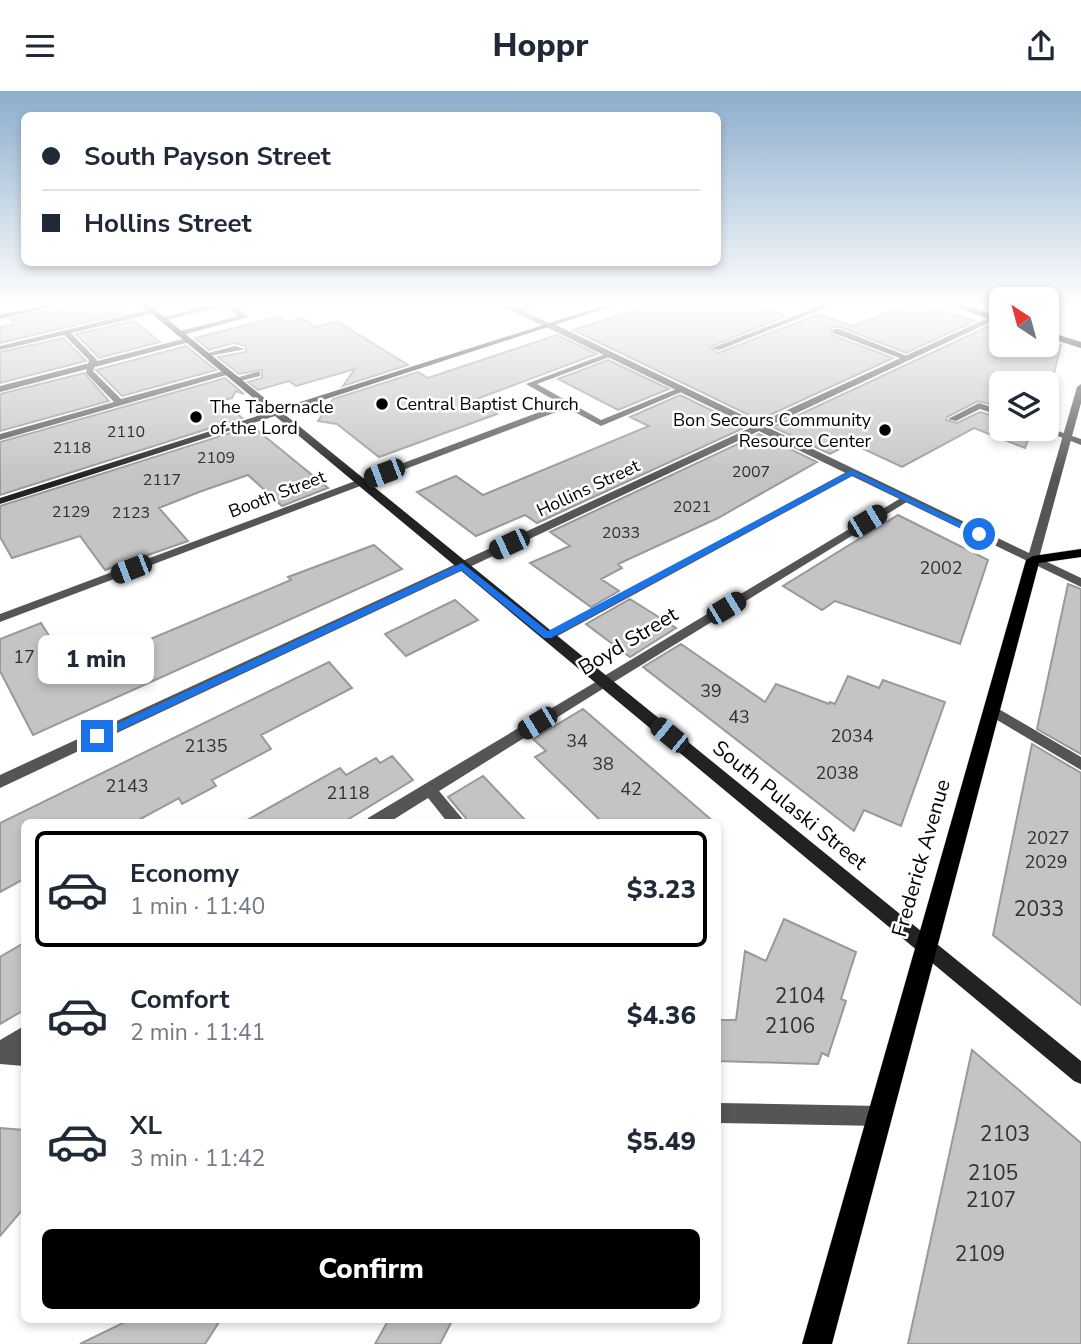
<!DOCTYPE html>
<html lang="en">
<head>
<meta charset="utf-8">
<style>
	body { margin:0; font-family:"Nunito Sans",sans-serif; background:#f6f6f7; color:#1f2937; height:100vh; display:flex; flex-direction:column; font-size:26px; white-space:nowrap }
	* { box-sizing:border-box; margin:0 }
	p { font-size:23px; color:#747a83 }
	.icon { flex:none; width:38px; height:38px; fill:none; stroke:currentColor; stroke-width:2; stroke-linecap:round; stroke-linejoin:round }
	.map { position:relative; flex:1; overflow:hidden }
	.sheet { position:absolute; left:21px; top:728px; width:700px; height:504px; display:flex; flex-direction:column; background:#fff; border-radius:10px; box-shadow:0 4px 10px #0003 }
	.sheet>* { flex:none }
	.top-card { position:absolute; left:21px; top:21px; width:700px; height:154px; border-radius:10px; box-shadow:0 4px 10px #0003; display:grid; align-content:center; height:154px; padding:0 21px; background:#fff }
	.needle { width:46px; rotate:324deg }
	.fabs { position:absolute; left:989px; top:196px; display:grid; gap:14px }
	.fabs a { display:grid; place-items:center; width:70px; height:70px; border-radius:10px; background:#fff; box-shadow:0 4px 10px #0003; font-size:35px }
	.end { position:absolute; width:32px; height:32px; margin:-16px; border:9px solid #1a73e8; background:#fff; box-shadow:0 0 0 4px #fff }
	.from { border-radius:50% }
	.bubble { position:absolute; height:49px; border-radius:10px; background:#fff; box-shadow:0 4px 10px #0003; font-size:23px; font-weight:800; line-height:49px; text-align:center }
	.car { position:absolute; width:21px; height:42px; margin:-21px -10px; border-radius:9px; box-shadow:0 0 5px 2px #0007; background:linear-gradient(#222 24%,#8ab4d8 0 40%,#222 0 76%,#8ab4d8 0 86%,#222 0) }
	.top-card b { display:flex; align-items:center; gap:24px; height:66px; font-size:26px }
	.top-card b+b { border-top:2px solid #e0e1e3 }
	.top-card i { width:18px; height:18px; background:#1f2937 }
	ul { padding:12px 0 0; list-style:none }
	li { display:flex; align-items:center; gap:21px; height:116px; margin:0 14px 10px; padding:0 7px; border:4px solid transparent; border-radius:10px }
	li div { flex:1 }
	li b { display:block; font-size:26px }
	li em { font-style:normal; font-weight:800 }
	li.active { border-color:#000 }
	li>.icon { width:63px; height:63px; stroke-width:1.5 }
	.button { display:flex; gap:14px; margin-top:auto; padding:14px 21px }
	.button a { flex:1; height:80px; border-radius:10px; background:#000; color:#fff; font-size:28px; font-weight:800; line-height:80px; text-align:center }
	header { display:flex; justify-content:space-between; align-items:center; height:91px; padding:0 21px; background:#fff; font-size:32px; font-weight:800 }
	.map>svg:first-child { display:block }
</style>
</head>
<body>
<header><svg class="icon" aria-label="menu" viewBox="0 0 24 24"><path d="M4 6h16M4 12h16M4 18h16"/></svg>Hoppr<svg class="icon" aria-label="share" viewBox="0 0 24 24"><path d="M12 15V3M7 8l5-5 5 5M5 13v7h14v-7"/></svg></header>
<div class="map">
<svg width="1081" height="1253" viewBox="0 0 1081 1253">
	<rect width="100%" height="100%" fill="#fff"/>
	<path fill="#c4c4c4" stroke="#999" stroke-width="2" d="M71 212H125L126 222 0 252V236L14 233 11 228 69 215Z
		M656 212H749L786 225 710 256 718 262 819 223 853 235 912 212H918L975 230 906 262 840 236H831L832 244 893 267 759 329 573 239Z
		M278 226 287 231 302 227 316 236 337 230 408 274 343 295 355 278 296 295 289 290 258 299 248 291 262 287V279L239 283 218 266 246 261V255L234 252 209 259 195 247Z
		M134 230 160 251 99 267 76 243Z
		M989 235 1001 238V252L997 254H1061L1052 290 1046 299V292H1001V316L978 310 947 326 946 329 957 332 980 321 1001 327V338H1032L1025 357 974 337 902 376 851 352 830 363 773 336Z
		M557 244 597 263 474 309 497 323 379 366 337 333 318 330 333 308 418 281 428 287Z
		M63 247 86 270 0 292V261Z
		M186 255 216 279 122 305 96 279Z
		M608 269 669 298 618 319 558 288Z
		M84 282 109 310 0 340V303Z
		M225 287 244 303 236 300 232 307 223 309 242 327 0 404V351Z
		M680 304 746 336 537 432 525 424 476 445 417 401 456 385 483 404 649 335 630 326Z
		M252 335 328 397 282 415 248 384 199 401 159 417 188 450 105 479 80 445 12 467 0 446V415Z
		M759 343 817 371 718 427 618 473 622 477 601 488 619 500 591 516 530 472 570 455 550 441Z
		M898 424 988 469 960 553 835 510 822 519 783 495Z
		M374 454 402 478 33 644 0 580V548L41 532 72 581 291 489 288 486Z
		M1068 493 1081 498V663L1037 638Z
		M630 508 676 537 630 566 586 533Z
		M455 509 478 529 406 565 385 543Z
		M681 553 765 611 776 593 829 613 830 611 835 613 848 585 879 597 883 589 945 611 901 735 864 719 854 740 643 576Z
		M329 571 352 597 261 644 271 658 212 689 216 695 182 713 179 707 133 732H24V788L0 801V732Z
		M583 618 678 700 715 732H603L535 666 546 660 533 648Z
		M1032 653 1081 682V914L993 844Z
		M392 665 413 689 342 732H242L340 677 346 684 376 667 380 672Z
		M483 685 528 732H470L448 706Z
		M784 828 856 861 841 908 846 910 828 965 822 962 818 973 718 970V929H736L745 860 766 870Z
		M24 852V919L0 933V866Z
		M972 959 1081 1052V1253H908Z
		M0 1037 24 1039V1117L0 1145Z
		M131 1228H221L205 1253H80Z
		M389 1228H453L440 1253H375Z"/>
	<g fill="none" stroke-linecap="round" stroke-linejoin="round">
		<g stroke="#dbdbdb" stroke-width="1">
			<path id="primary" d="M944 212H956L1001 226V232Z
				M1046 240 1081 251V257L1046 246Z
				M1081 458V466L1039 472 832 1253H802L1026 469 1033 465Z"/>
		</g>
		<path fill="#555" fill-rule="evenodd" d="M219 212H230L249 226 179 245 175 243 176 241 239 225 225 215 161 230 157 228Z
			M495 212C504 212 510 217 518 217 527 217 537 212 546 212L523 220 553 234 546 236Z
			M828 212H838L719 259 712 257Z
			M153 218 156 222 71 242 97 269 93 280 121 308 227 279H230V283L0 349V343L114 311 86 282 89 269 64 244 0 259V255Z
			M833 238H839L912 267 905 269 833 242Z
			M235 255 245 258 205 266 201 264Z
			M608 262 615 264 537 293 601 329 679 297 686 299 601 335 567 317 0 531V523L561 313 526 293Z
			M257 281H260V285L236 291 232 288Z
			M979 312 1001 319V325L980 318 956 330 948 328Z
			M1046 336 1081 348V354L1040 338H1046Z
			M852 378 857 381 856 383 552 548 548 549 542 545Z
			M906 404 910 405V409L609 594H599L597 591 599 588Z
			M992 614 1081 666V679L987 623 985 619 987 615Z
			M429 692 434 694 466 732H448L421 698 424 694Z"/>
		<path fill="#555" fill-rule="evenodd" d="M1001 221V226L767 336 1029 462 1077 296 1081 293V312L1039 467 1081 487V496L759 340 0 697V684L752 336 546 236V232H552L759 332Z
			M187 247 191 249 190 251 0 301V295Z
			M604 586 609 588 611 591 609 594 388 732H366L368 727Z
			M24 935V975L0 973V949Z
			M718 1012 879 1015 886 1018 889 1025 886 1032 879 1035 718 1032Z"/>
		<path fill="#222" fill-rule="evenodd" d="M55 212H68L0 228V224Z
			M139 212H147L278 318 613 212H622L283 322 1081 970V993L1074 990 275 325 0 413V407L270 321Z"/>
		<use href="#primary" fill="#000" fill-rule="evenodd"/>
	</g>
	<linearGradient id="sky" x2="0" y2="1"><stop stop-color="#8cadcc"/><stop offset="0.55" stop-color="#fff"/><stop offset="1" stop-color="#fff" stop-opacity="0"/></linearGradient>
	<rect width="1081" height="387" fill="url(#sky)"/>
	<path fill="#1a73e8" d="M852 379 984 443 976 445 853 384 551 547H544L461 479 101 648H93L91 645 462 472 548 540Z"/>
	<g fill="#000" stroke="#fff" stroke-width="2.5">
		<circle cx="382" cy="313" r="7"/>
		<circle cx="196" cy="326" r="7"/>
		<circle cx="885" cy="339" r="7"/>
	</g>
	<g text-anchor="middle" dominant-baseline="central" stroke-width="5" stroke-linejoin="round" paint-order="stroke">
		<g font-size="16" fill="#313131">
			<text x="126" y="341">2110</text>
			<text x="72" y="357">2118</text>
			<text x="216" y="367">2109</text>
			<text x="751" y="381">2007</text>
			<text x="162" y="389">2117</text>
			<text x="692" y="416">2021</text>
			<text x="71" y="421">2129</text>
			<text x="131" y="422">2123</text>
			<text x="621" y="442">2033</text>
		</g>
		<g font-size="18" fill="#000" stroke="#fff" text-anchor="start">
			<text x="396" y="313">Central Baptist Church</text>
			<text x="210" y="316">The Tabernacle<tspan x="210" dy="21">of the Lord</tspan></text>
			<text x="871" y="329" text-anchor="end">Bon Secours Community<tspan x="871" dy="21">Resource Center</tspan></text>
		</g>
		<g font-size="18" fill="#000" stroke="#fff">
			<text transform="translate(588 397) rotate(-25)">Hollins Street</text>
			<text transform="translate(277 403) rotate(-21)">Booth Street</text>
		</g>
		<g font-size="18" fill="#313131">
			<text x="941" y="477">2002</text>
			<text x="24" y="566">17</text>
			<text x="711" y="600">39</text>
			<text x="739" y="626">43</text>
			<text x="852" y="645">2034</text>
			<text x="577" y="650">34</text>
			<text x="206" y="655">2135</text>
			<text x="603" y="673">38</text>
			<text x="837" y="682">2038</text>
			<text x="127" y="695">2143</text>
			<text x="631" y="698">42</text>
			<text x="348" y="702">2118</text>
			<text x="1048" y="747">2027</text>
			<text x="1046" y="771">2029</text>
		</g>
		<g font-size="21" fill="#000" stroke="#fff">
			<text transform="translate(628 550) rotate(-31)">Boyd Street</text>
			<text transform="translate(790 714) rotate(39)">South Pulaski Street</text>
			<text transform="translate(921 767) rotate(-74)">Frederick Avenue</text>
		</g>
		<g font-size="21" fill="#313131">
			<text x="1039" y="818">2033</text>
			<text x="800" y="905">2104</text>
			<text x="790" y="935">2106</text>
			<text x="1005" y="1043">2103</text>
			<text x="993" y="1082">2105</text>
			<text x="991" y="1109">2107</text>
			<text x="980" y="1163">2109</text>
		</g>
	</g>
</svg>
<div class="fabs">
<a><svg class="needle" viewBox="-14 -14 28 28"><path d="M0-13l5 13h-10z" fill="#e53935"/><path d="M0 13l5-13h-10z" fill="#747a83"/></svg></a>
<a><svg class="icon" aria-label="layers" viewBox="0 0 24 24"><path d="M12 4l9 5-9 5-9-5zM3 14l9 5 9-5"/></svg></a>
</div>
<i class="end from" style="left:979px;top:443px"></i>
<i class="end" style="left:97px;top:645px"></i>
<div class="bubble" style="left:38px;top:544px;width:116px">1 min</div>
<i class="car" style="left:384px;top:382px;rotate:249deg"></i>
<i class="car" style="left:867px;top:430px;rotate:59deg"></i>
<i class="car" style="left:509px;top:453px;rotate:245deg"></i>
<i class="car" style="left:131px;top:478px;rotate:249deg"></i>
<i class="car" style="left:726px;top:517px;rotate:59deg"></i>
<i class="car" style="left:537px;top:632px;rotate:239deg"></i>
<i class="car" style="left:669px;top:644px;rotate:309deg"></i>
<div class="top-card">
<b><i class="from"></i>South Payson Street</b>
<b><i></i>Hollins Street</b>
</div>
<section class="sheet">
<ul>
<li class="active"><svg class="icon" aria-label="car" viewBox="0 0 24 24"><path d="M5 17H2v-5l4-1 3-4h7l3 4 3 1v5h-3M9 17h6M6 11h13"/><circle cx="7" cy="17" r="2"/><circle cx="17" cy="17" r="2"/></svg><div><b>Economy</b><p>1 min · 11:40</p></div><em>$3.23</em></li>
<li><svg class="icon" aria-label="car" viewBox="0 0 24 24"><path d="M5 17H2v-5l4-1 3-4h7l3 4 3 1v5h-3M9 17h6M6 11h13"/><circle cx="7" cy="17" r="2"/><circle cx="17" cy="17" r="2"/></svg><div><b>Comfort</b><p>2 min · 11:41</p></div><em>$4.36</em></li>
<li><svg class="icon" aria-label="car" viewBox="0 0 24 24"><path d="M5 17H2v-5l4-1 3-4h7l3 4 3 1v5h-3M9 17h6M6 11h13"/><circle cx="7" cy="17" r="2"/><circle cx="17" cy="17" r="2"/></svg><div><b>XL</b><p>3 min · 11:42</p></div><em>$5.49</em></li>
</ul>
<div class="button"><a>Confirm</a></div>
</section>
</div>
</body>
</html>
